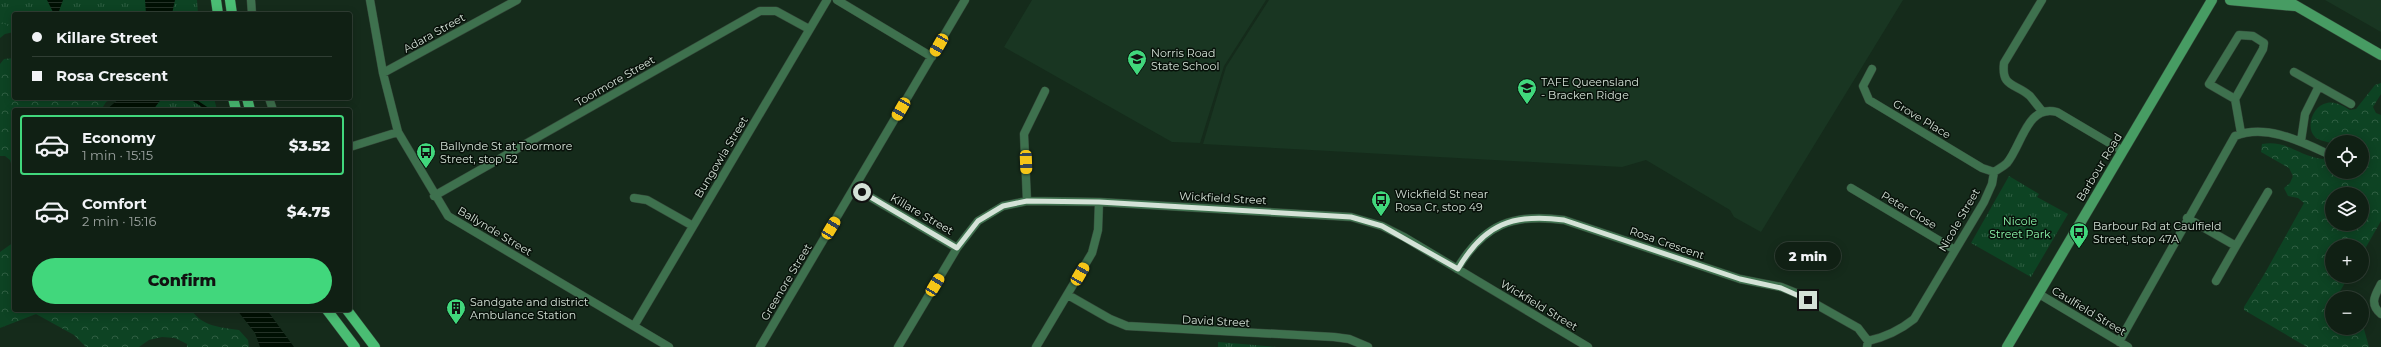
<!DOCTYPE html>
<html lang="en">
<head>
<meta charset="utf-8">
<style>
	body { margin:0; font-family:Montserrat,sans-serif; background:#19281d; color:#f1f3f6; height:100vh; display:flex; flex-direction:column; font-size:15px; white-space:nowrap }
	* { box-sizing:border-box; margin:0 }
	p { font-size:13px; color:#9ca3a0 }
	.icon { flex:none; width:22px; height:22px; fill:none; stroke:currentColor; stroke-width:2; stroke-linecap:round; stroke-linejoin:round }
	.map { position:relative; flex:1; overflow:hidden }
	.details { position:absolute; left:12px; top:108px; width:340px; height:204px; display:flex; flex-direction:column; background:#102014; border-radius:4px; box-shadow:0 2px 10px #0003,0 0 0 1px #303e34 }
	.details>* { flex:none }
	.guide { position:absolute; left:12px; top:12px; width:340px; height:88px; border-radius:4px; box-shadow:0 2px 10px #0003,0 0 0 1px #303e34; display:grid; align-content:center; height:88px; padding:0 20px; background:#102014 }
	.buttons { position:absolute; left:2325px; top:135px; display:grid; gap:8px }
	.buttons a { display:grid; place-items:center; width:44px; height:44px; border-radius:50%; background:#102014; box-shadow:0 2px 10px #0003,0 0 0 1px #303e34; font-size:20px }
	.end { position:absolute; width:18px; height:18px; margin:-9px; border:5px solid #d4e2d7; background:#111; box-shadow:0 0 0 2px #111 }
	.from { border-radius:50% }
	.bubble { position:absolute; height:28px; border-radius:14px; background:#102014; box-shadow:0 2px 10px #0003,0 0 0 1px #303e34; font-size:13px; font-weight:800; line-height:28px; text-align:center }
	.car { position:absolute; width:12px; height:24px; margin:-12px -6px; border-radius:5px; box-shadow:0 0 3px 1px #0007; background:linear-gradient(#f5c518 24%,#345 0 40%,#f5c518 0 76%,#345 0 86%,#f5c518 0) }
	.guide b { display:flex; align-items:center; gap:14px; height:38px; font-size:15px }
	.guide b+b { border-top:1px solid #303e34 }
	.guide i { width:10px; height:10px; background:#f1f3f6 }
	ul { padding:7px 0 0; list-style:none }
	li { display:flex; align-items:center; gap:12px; height:60px; margin:0 8px 6px; padding:0 12px; border:2px solid transparent; border-radius:4px }
	li div { flex:1 }
	li b { display:block; font-size:15px }
	li em { font-style:normal; font-weight:800 }
	li.current { border-color:#41d77c }
	li>.icon { width:36px; height:36px; stroke-width:1.5 }
	.primary-button { display:flex; gap:8px; margin-top:auto; padding:8px 20px }
	.primary-button a { flex:1; height:46px; border-radius:24px; background:#41d77c; color:#111; font-size:16px; font-weight:800; line-height:46px; text-align:center }
	.map>svg:first-child { display:block }
</style>
</head>
<body>
<div class="map">
<svg width="2381" height="347" viewBox="0 0 2381 347">
	<defs>
		<pattern id="forest-crowns" width="20" height="18" patternUnits="userSpaceOnUse"><rect width="20" height="18" fill="#0d4323"/><path d="M2 6a3 3 0 1 1 6 0M12 15a3 3 0 1 1 6 0" fill="none" stroke="#2f5e42"/></pattern>
		<pattern id="park-tufts" width="24" height="20" patternUnits="userSpaceOnUse"><rect width="24" height="20" fill="#0d4323"/><path d="M3 7l-1-3M5 7V3M7 7l1-3M15 17l-1-3M17 17v-4M19 17l1-3" fill="none" stroke="#2f5e42"/></pattern>
		<pattern id="water-rules" width="6" height="5" patternUnits="userSpaceOnUse"><rect width="6" height="5" fill="#001003"/><path d="M0 2.5h6" fill="none" stroke="#243227"/></pattern>
	</defs>
	<rect width="100%" height="100%" fill="#152b1b"/>
	<path fill="#193622" d="M1032 0H1266L1224 66 1200 143 1172 142 1004 47Z
		M1269 0H1903L1761 232 1734 217 1730 210 1646 160 1622 167 1203 144 1226 67Z
		M2325 0H2381V32Z"/>
	<path fill="url(#forest-crowns)" fill-rule="evenodd" d="M0 0 14 14V32L5 34 0 38Z
		M14 58V98H113L106 102 101 110H14V174L10 160 5 156H0V64L4 59Z
		M2381 83V94L2373 107 2376 113 2381 115V221L2362 254V246H2332V276H2349L2336 298H2332V328H2362V322L2369 347H2307L2244 310V307L2265 273 2304 203 2298 198 2288 196 2284 188 2290 183 2293 176 2289 168 2261 152 2262 144C2288 140 2298 156 2323 159L2332 151V172H2362V142H2332V144C2327 141 2319 141 2315 137 2305 127 2313 105 2327 103 2335 101 2343 106 2350 110L2356 109 2375 85ZM2332 194H2362V224H2332Z
		M14 242V310H191C204 327 219 327 239 330L248 340 249 347H187V344L175 338 162 337 149 340 139 347H86L74 335 36 314 0 328V252Z"/>
	<path fill="url(#park-tufts)" d="M0 0H197L198 14H14V30L0 21Z
		M131 98H214L217 110H152Z
		M2009 176 2039 194 2037 197 2068 214 2031 277 1971 243Z
		M1218 342 1277 347H1218Z"/>
	<path fill="url(#water-rules)" d="M47 0H63L58 14H54Z
		M145 0H175L172 14H146Z
		M120 98H162L153 110H106Z
		M237 310H267L294 347H260L255 333Z"/>
	<g fill="none" stroke-linecap="round" stroke-linejoin="round">
		<path stroke="#001003" stroke-width="3" d="M191 98 209 110"/>
		<g stroke="#344839" stroke-width="9">
			<path id="street" d="M251 0 252 14
				M370 0 383 73 398 132 448 216 669 347
				M837 0 932 57
				M2042 0 2004 63C2001 88 2016 83 2030 96 2034 101 2038 106 2042 111
				M1872 69 1863 86 1869 100 1982 168 1994 172
				M2294 72 2351 104
				M383 73 517 0
				M269 98 273 110
				M2235 99 2209 84 2239 35 2253 36 2264 43 2263 49 2235 99 2241 133
				M2301 141 2305 114 2319 86
				M350 147 398 132
				M855 188 957 248
				M1851 188 1955 250
				M434 196 760 11H776L809 29
				M634 198 647 200 693 226
				M1027 201 1024 134 1045 91
				M2187 218 2236 246 2268 192
				M1457 269C1484 224 1513 213 1564 220L1740 279 1781 287 1796 293 1858 328 1868 341 1867 347
				M2216 281 2236 246
				M2381 284C2375 295 2369 304 2381 314
				M2039 294 2128 347
				M1068 295 1110 319 1127 326 1334 337 1349 339 1368 347
				M634 326 827 0
				M1868 341C1886 337 1899 331 1914 319L1984 202 1992 184 1994 172C1998 169 2003 167 2007 163 2022 145 2027 104 2057 112L2123 151
				M2119 342 2235 136C2265 124 2298 140 2326 153
				M760 347 965 0
				M898 347 957 248 978 221 1003 206 1027 201 1099 202 1351 217 1382 226 1404 237 1588 347
				M1036 347 1092 253 1098 230 1099 202"/>
		</g>
		<g stroke="#344839" stroke-width="11">
			<path id="secondary" d="M2230 0 2295 6
				M2286 0 2381 55
				M2007 347 2212 0"/>
		</g>
		<g stroke="#344839" stroke-width="11">
			<path id="primary" d="M216 0 218 14
				M230 0 232 14
				M233 98 236 110
				M247 98 250 110
				M327 310 355 347
				M347 310 375 347"/>
		</g>
		<use href="#street" stroke="#3e714e" stroke-width="8"/>
		<use href="#secondary" stroke="#479c63" stroke-width="10"/>
		<use href="#primary" stroke="#4abd73" stroke-width="10"/>
	</g>
	<g fill="none" stroke-linecap="round" stroke-linejoin="round">
		<path stroke="#d4e2d7" stroke-width="5" d="M862 192 957 248 978 221 1003 206 1027 201 1099 202 1351 217 1382 226 1458 269C1484 224 1513 213 1564 220L1740 279 1781 288 1808 300"/>
	</g>
	<defs>
		<g id="school-pin" transform="scale(1)"><path d="M0 17L-7.5 6A9.5 9.5 0 1 1 7.5 6Z" fill="#41d77c" stroke="#08110a"/><path d="M0-5L7-2L0 1L-7-2ZM-4 1L0 2.5L4 1V4Q0 6-4 4Z" fill="#111"/></g>
		<g id="university-pin" transform="scale(1)"><path d="M0 17L-7.5 6A9.5 9.5 0 1 1 7.5 6Z" fill="#41d77c" stroke="#08110a"/><path d="M0-5L7-2L0 1L-7-2ZM-4 1L0 2.5L4 1V4Q0 6-4 4Z" fill="#111"/></g>
		<g id="bus-pin" transform="scale(1)"><path d="M0 17L-7.5 6A9.5 9.5 0 1 1 7.5 6Z" fill="#41d77c" stroke="#08110a"/><path d="M-5-6H5V4H4V6H2V4H-2V6H-4V4H-5ZM-3.5-4V0h7V-4ZM-3.5 1.2v1.5H-2V1.2ZM2 1.2v1.5H3.5V1.2Z" fill="#111"/></g>
		<g id="building-pin" transform="scale(1)"><path d="M0 17L-7.5 6A9.5 9.5 0 1 1 7.5 6Z" fill="#41d77c" stroke="#08110a"/><path d="M-4-6H4V6H1V3H-1V6H-4ZM-2.5-4.3h1.7v1.8h-1.7ZM.8-4.3h1.7v1.8H.8ZM-2.5-1h1.7V.8h-1.7ZM.8-1h1.7V.8H.8Z" fill="#111"/></g>
	</defs>
	<g fill-rule="evenodd">
		<use href="#school-pin" x="1137" y="59"/>
		<use href="#university-pin" x="1527" y="88"/>
		<use href="#bus-pin" x="426" y="152"/>
		<use href="#bus-pin" x="1381" y="200"/>
		<use href="#bus-pin" x="2079" y="232"/>
		<use href="#building-pin" x="456" y="308"/>
	</g>
	<g text-anchor="middle" dominant-baseline="central" stroke-width="3" stroke-linejoin="round" paint-order="stroke">
		<g font-size="11" fill="#d4e2d7" stroke="#08110a">
			<text transform="translate(434 33) rotate(-29)">Adara Street</text>
			<text transform="translate(615 81) rotate(-30)">Toormore Street</text>
			<text transform="translate(1922 119) rotate(31)">Grove Place</text>
			<text transform="translate(721 157) rotate(-59)">Bungowla Street</text>
			<text transform="translate(2099 167) rotate(-59)">Barbour Road</text>
			<text transform="translate(1223 198) rotate(3)">Wickfield Street</text>
			<text transform="translate(1909 210) rotate(31)">Peter Close</text>
			<text transform="translate(922 214) rotate(30)">Killare Street</text>
			<text transform="translate(1959 220) rotate(-60)">Nicole Street</text>
			<text transform="translate(495 231) rotate(31)">Ballynde Street</text>
			<text transform="translate(1667 243) rotate(19)">Rosa Crescent</text>
			<text transform="translate(786 282) rotate(-59)">Greenore Street</text>
			<text transform="translate(1539 305) rotate(31)">Wickfield Street</text>
			<text transform="translate(2089 311) rotate(31)">Caulfield Street</text>
			<text transform="translate(1216 321) rotate(3)">David Street</text>
		</g>
		<g font-size="11" fill="#d4e2d7" stroke="#08110a" text-anchor="start">
			<text x="1151" y="53">Norris Road<tspan x="1151" dy="13">State School</tspan></text>
			<text x="1541" y="82">TAFE Queensland<tspan x="1541" dy="13">- Bracken Ridge</tspan></text>
			<text x="440" y="146">Ballynde St at Toormore<tspan x="440" dy="13">Street, stop 52</tspan></text>
			<text x="1395" y="194">Wickfield St near<tspan x="1395" dy="13">Rosa Cr, stop 49</tspan></text>
			<text x="2093" y="226">Barbour Rd at Caulfield<tspan x="2093" dy="13">Street, stop 47A</tspan></text>
			<text x="470" y="302">Sandgate and district<tspan x="470" dy="13">Ambulance Station</tspan></text>
		</g>
		<g font-size="11" fill="#8bf8ac" stroke="#08110a">
			<text x="2020" y="221">Nicole<tspan x="2020" dy="13">Street Park</tspan></text>
		</g>
	</g>
</svg>
<div class="buttons">
<a><svg class="icon" aria-label="locate" viewBox="0 0 24 24"><circle cx="12" cy="12" r="6"/><path d="M12 2v4M12 18v4M2 12h4M18 12h4"/></svg></a>
<a><svg class="icon" aria-label="layers" viewBox="0 0 24 24"><path d="M12 4l9 5-9 5-9-5zM3 14l9 5 9-5"/></svg></a>
<a>+</a>
<a>−</a>
</div>
<i class="end from" style="left:862px;top:192px"></i>
<i class="end" style="left:1808px;top:300px"></i>
<div class="bubble" style="left:1775px;top:242px;width:66px">2 min</div>
<i class="car" style="left:939px;top:45px;rotate:210deg"></i>
<i class="car" style="left:901px;top:109px;rotate:210deg"></i>
<i class="car" style="left:1026px;top:162px;rotate:178deg"></i>
<i class="car" style="left:831px;top:228px;rotate:31deg"></i>
<i class="car" style="left:1080px;top:274px;rotate:30deg"></i>
<i class="car" style="left:935px;top:285px;rotate:31deg"></i>
<div class="guide">
<b><i class="from"></i>Killare Street</b>
<b><i></i>Rosa Crescent</b>
</div>
<section class="details">
<ul>
<li class="current"><svg class="icon" aria-label="car" viewBox="0 0 24 24"><path d="M5 17H2v-5l4-1 3-4h7l3 4 3 1v5h-3M9 17h6M6 11h13"/><circle cx="7" cy="17" r="2"/><circle cx="17" cy="17" r="2"/></svg><div><b>Economy</b><p>1 min · 15:15</p></div><em>$3.52</em></li>
<li><svg class="icon" aria-label="car" viewBox="0 0 24 24"><path d="M5 17H2v-5l4-1 3-4h7l3 4 3 1v5h-3M9 17h6M6 11h13"/><circle cx="7" cy="17" r="2"/><circle cx="17" cy="17" r="2"/></svg><div><b>Comfort</b><p>2 min · 15:16</p></div><em>$4.75</em></li>
</ul>
<div class="primary-button"><a>Confirm</a></div>
</section>
</div>
</body>
</html>
